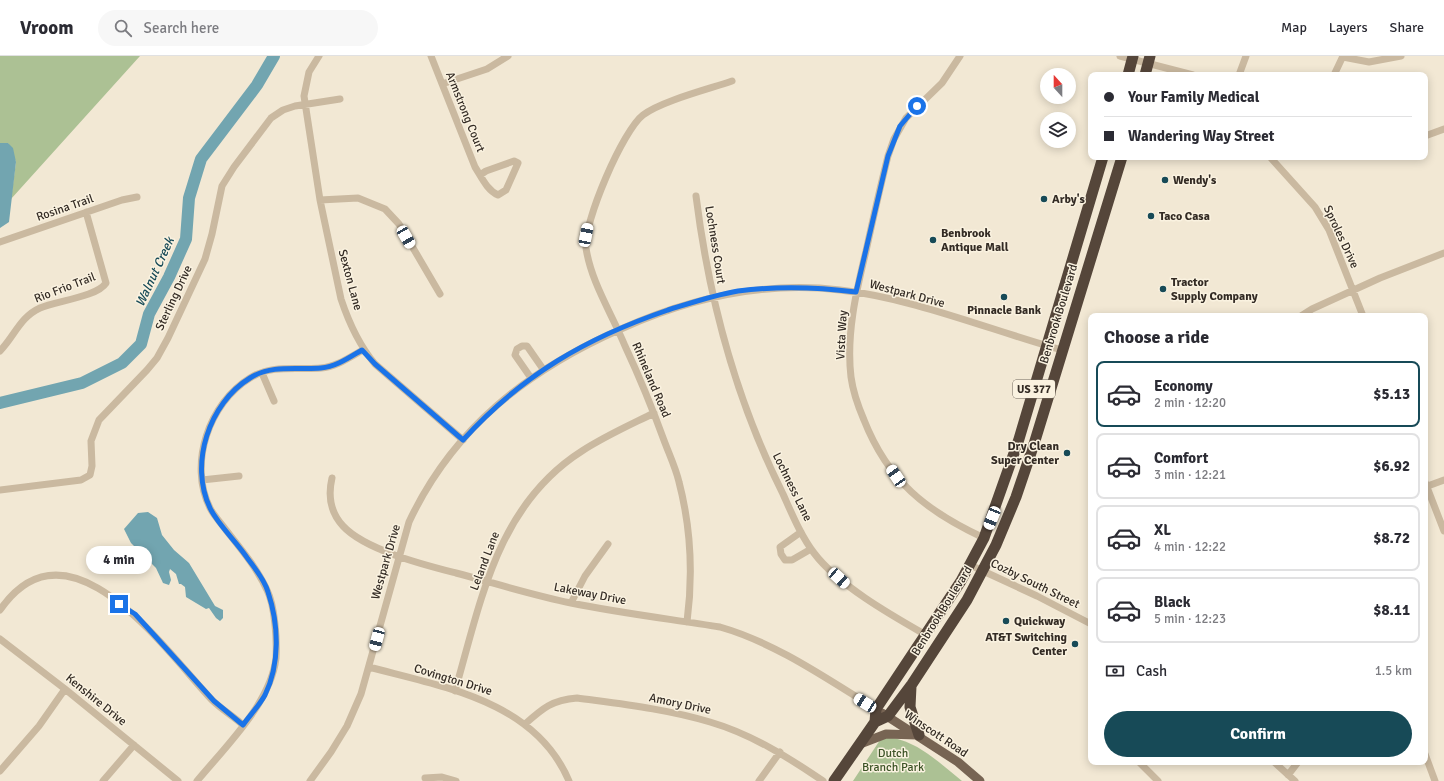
<!DOCTYPE html>
<html lang="en">
<head>
<meta charset="utf-8">
<style>
	body { margin:0; font-family:Signika,sans-serif; background:#f7f7f7; color:#2b2b33; height:100vh; display:flex; flex-direction:column; font-size:15px; white-space:nowrap }
	* { box-sizing:border-box; margin:0 }
	p { font-size:13px; color:#7c7c81 }
	.icon { flex:none; width:22px; height:22px; fill:none; stroke:currentColor; stroke-width:2; stroke-linecap:round; stroke-linejoin:round }
	.map { position:relative; flex:1; overflow:hidden }
	.drawer { position:absolute; left:1088px; top:257px; width:340px; height:452px; display:flex; flex-direction:column; background:#fff; border-radius:8px; box-shadow:0 2px 10px #0003 }
	.drawer>* { flex:none }
	.hud { position:absolute; left:1088px; top:16px; width:340px; height:88px; border-radius:8px; box-shadow:0 2px 10px #0003; display:grid; align-content:center; height:88px; padding:0 16px; background:#fff }
	.needle { width:26px; rotate:339deg }
	.fabs { position:absolute; left:1040px; top:12px; display:grid; gap:8px }
	.fabs a { display:grid; place-items:center; width:36px; height:36px; border-radius:50%; background:#fff; box-shadow:0 2px 10px #0003; font-size:20px }
	.end { position:absolute; width:18px; height:18px; margin:-9px; border:5px solid #1a73e8; background:#fff; box-shadow:0 0 0 2px #fff }
	.from { border-radius:50% }
	.bubble { position:absolute; height:28px; border-radius:14px; background:#fff; box-shadow:0 2px 10px #0003; font-size:13px; font-weight:800; line-height:28px; text-align:center }
	.car { position:absolute; width:12px; height:24px; margin:-12px -6px; border-radius:5px; box-shadow:0 0 3px 1px #0007; background:linear-gradient(#fff 24%,#345 0 40%,#fff 0 76%,#345 0 86%,#fff 0) }
	.hud b { display:flex; align-items:center; gap:14px; height:38px; font-size:15px }
	.hud b+b { border-top:1px solid #e1e1e2 }
	.hud i { width:10px; height:10px; background:#2b2b33 }
	ul { padding:0; list-style:none }
	li { display:flex; align-items:center; gap:12px; height:66px; margin:0 8px 6px; padding:0 8px; border:2px solid #e1e1e2; border-radius:8px }
	li div { flex:1 }
	li b { display:block; font-size:15px }
	li em { font-style:normal; font-weight:800 }
	li.current { border-color:#174a57 }
	li>.icon { width:36px; height:36px; stroke-width:1.5 }
	h2 { padding:0 16px; font-size:18px; line-height:48px }
	.pay { display:flex; align-items:center; gap:10px; height:44px; padding:0 16px; font-size:15px }
	.pay p { margin-inline-start:auto }
	.cta { display:flex; gap:8px; margin-top:auto; padding:8px 16px }
	.cta a { flex:1; height:46px; border-radius:24px; background:#174a57; color:#fff; font-size:16px; font-weight:800; line-height:46px; text-align:center }
	header { display:flex; align-items:center; gap:24px; box-sizing:border-box; height:56px; padding:0 20px; background:#fff; border-bottom:1px solid #e1e1e2 }
	header strong { font-size:19px }
	nav { display:flex; gap:22px; margin-inline-start:auto; font-size:14px }
	.search { width:280px; height:36px; background:#f7f7f7; display:flex; align-items:center; gap:10px; box-sizing:border-box; padding:0 14px; border-radius:22px; color:#7c7c81; font-size:15px }
	.map>svg:first-child { display:block }
</style>
</head>
<body>
<header>
<strong>Vroom</strong>
<div class="search"><svg class="icon" aria-label="search" viewBox="0 0 24 24"><circle cx="10" cy="10" r="6"/><path d="M15 15l6 6"/></svg>Search here</div>
<nav><a>Map</a><a>Layers</a><a>Share</a></nav>
</header>
<div class="map">
<svg width="1444" height="725" viewBox="0 0 1444 725">
	<rect width="100%" height="100%" fill="#f2e8d4"/>
	<path fill="#acc194" d="M0 0H140L11 143 16 106 8 87H0Z
		M882 681C914 681 938 706 962 725H853Z"/>
	<path fill="#72a5b0" d="M0 87H8L13 92 16 106 9 166 0 172Z
		M148 456 157 462 162 479 174 494 189 507 215 550 223 554V562L220 565 216 562 209 552 206 553 186 541 185 531 181 528H179L176 518 170 513 169 516 171 524 169 529 163 527 156 512 131 487 124 473 138 457Z"/>
	<g fill="none" stroke-linecap="round" stroke-linejoin="round">
		<path stroke="#72a5b0" stroke-width="12" d="M0 347 82 327 122 307 141 288 149 258 169 221 186 183 189 142 201 103 257 29 274 0"/>
		<path stroke="#cab9a0" stroke-width="7" d="M319 0 309 16 304 40 320 144 341 243C349 267 359 289 375 308L463 384
			M431 0 475 111C482 122 487 134 498 139L506 134 518 107 514 105 486 115 480 119
			M960 0 942 27 906 62 894 83 888 100C880 132 873 163 866 195 856 236 846 279 851 321 853 336 858 350 864 364 888 425 926 455 984 482
			M1120 0 1193 19
			M1343 1 1369 6 1401 0
			M1239 19 1246 0
			M1334 19 1343 0
			M442 28 487 13 508 0
			M1425 80 1444 73
			M1270 101 1315 151 1329 174 1363 260
			M696 140C709 244 736 344 783 438 792 458 801 480 814 497 838 529 891 559 926 579
			M320 144 358 142 385 153 399 168 440 238
			M0 186 122 144 137 141
			M1301 260 1312 253 1380 222 1444 197
			M0 295C14 281 20 261 40 252 56 245 97 241 106 227L86 156
			M262 317 274 345
			M531 322 515 299 517 293 522 290H527L543 313
			M332 422C328 439 330 456 343 470 365 494 425 509 456 517 494 527 532 539 571 547 620 557 670 563 720 571 776 587 827 623 876 653
			M202 424 239 420
			M1425 426 1444 475
			M1425 431 1444 424
			M0 434 81 424 90 419 92 410 91 385 99 364 147 314 157 302 168 282 205 203 212 178 222 130 234 111 271 62 283 54 295 50 340 43
			M801 476 780 491 781 498 785 504H792L811 493
			M970 509 1037 540 1091 568
			M571 547 585 520 608 488
			M0 554C69 455 164 593 212 644 221 653 233 660 243 669
			M687 566C693 520 691 472 679 426 676 413 670 400 665 387 653 354 640 322 625 290 612 258 591 226 586 192 583 167 623 74 643 59 661 45 709 33 732 25
			M0 583 65 633 178 725
			M369 611C444 631 535 645 569 725
			M455 635C481 545 497 449 582 395 605 380 630 369 654 357
			M525 668C543 652 552 644 577 642 621 648 667 653 710 666 751 678 788 701 823 725
			M1425 698 1435 725
			M1139 706 1158 725
			M1274 706 1295 725
			M0 715 39 670 65 633
			M1288 719 1298 706
			M425 722 442 721 456 725
			M103 725 134 689
			M197 725C225 691 271 647 276 602 277 584 275 550 267 534 257 512 241 493 226 474 221 467 214 460 210 452 188 408 209 347 250 322 272 308 298 314 321 312 336 311 350 301 363 294
			M310 725 331 696 347 670 361 638 409 466C453 372 528 314 621 273 690 242 764 225 840 234 913 242 990 274 1062 294
			M759 725 780 696"/>
		<path stroke="#776453" stroke-width="9" d="M882 657 958 706 980 725
			M860 688 886 678 917 679"/>
		<path stroke="#55463a" stroke-width="11" d="M1128 19 1133 0
			M1145 19 1150 0
			M911 630 910 651 919 679
			M875 666 888 660 912 628 967 544 996 489 1016 441 1034 388 1122 101
			M834 725 875 666 876 653 961 525 984 482 1019 383 1103 101"/>
	</g>
	<g fill="none" stroke-linecap="round" stroke-linejoin="round">
		<path stroke="#1a73e8" stroke-width="5" d="M119 548 135 558 214 645 243 669C250 659 259 650 265 639 280 608 279 569 268 536 265 525 255 512 248 503 237 486 218 469 210 452 189 408 209 347 250 322 272 308 298 314 321 312 336 311 350 301 362 294L375 308 463 384C522 319 586 282 668 254 691 247 714 239 738 235 777 230 817 231 856 236L888 100 900 70 917 50"/>
	</g>
	<g fill="#174a57" stroke="#faf2e0" stroke-width="1.5">
		<circle cx="1165" cy="124" r="4"/>
		<circle cx="1044" cy="143" r="4"/>
		<circle cx="1151" cy="160" r="4"/>
		<circle cx="933" cy="184" r="4"/>
		<circle cx="1163" cy="233" r="4"/>
		<circle cx="1004" cy="241" r="4"/>
		<circle cx="1067" cy="397" r="4"/>
		<circle cx="1006" cy="565" r="4"/>
		<circle cx="1075" cy="588" r="4"/>
	</g>
	<g text-anchor="middle" dominant-baseline="central" stroke-width="3" stroke-linejoin="round" paint-order="stroke">
		<rect fill="#faf2e0" stroke="#6f675c" stroke-width="1" x="1013" y="324" width="42" height="18" rx="3"/>
		<g font-size="11" font-weight="bold" fill="#332b24">
			<text x="1034" y="333">US 377</text>
		</g>
		<g font-size="12" fill="#332b24" stroke="#faf2e0">
			<text transform="translate(465 56) rotate(68)">Armstrong Court</text>
			<text transform="translate(65 152) rotate(-19)">Rosina Trail</text>
			<text transform="translate(1341 181) rotate(65)">Sproles Drive</text>
			<text transform="translate(715 189) rotate(81)">Lochness Court</text>
			<text transform="translate(350 224) rotate(75)">Sexton Lane</text>
			<text transform="translate(65 232) rotate(-21)">Rio Frio Trail</text>
			<text transform="translate(907 238) rotate(15)">Westpark Drive</text>
			<text transform="translate(174 242) rotate(-65)">Sterling Drive</text>
			<text transform="translate(1059 258) rotate(-73)">Benbrook Boulevard</text>
			<text transform="translate(842 279) rotate(-87)">Vista Way</text>
			<text transform="translate(651 324) rotate(67)">Rhineland Road</text>
			<text transform="translate(792 431) rotate(64)">Lochness Lane</text>
			<text transform="translate(485 505) rotate(-69)">Leland Lane</text>
			<text transform="translate(386 506) rotate(-74)">Westpark Drive</text>
			<text transform="translate(1035 528) rotate(26)">Cozby South Street</text>
			<text transform="translate(590 538) rotate(11)">Lakeway Drive</text>
			<text transform="translate(942 555) rotate(-58)">Benbrook Boulevard</text>
			<text transform="translate(453 624) rotate(17)">Covington Drive</text>
			<text transform="translate(96 644) rotate(39)">Kenshire Drive</text>
			<text transform="translate(680 648) rotate(12)">Amory Drive</text>
			<text transform="translate(936 678) rotate(34)">Winscott Road</text>
		</g>
		<g font-size="12" font-weight="bold" fill="#332b24" stroke="#faf2e0" text-anchor="start">
			<text x="1173" y="124">Wendy's</text>
			<text x="1052" y="143">Arby's</text>
			<text x="1159" y="160">Taco Casa</text>
			<text x="941" y="177">Benbrook<tspan x="941" dy="14">Antique Mall</tspan></text>
			<text x="1171" y="226">Tractor<tspan x="1171" dy="14">Supply Company</tspan></text>
			<text x="1004" y="254" text-anchor="middle">Pinnacle Bank</text>
			<text x="1059" y="390" text-anchor="end">Dry Clean<tspan x="1059" dy="14">Super Center</tspan></text>
			<text x="1014" y="565">Quickway</text>
			<text x="1067" y="581" text-anchor="end">AT&amp;T Switching<tspan x="1067" dy="14">Center</tspan></text>
		</g>
		<g font-size="12" fill="#3c5326" stroke="#faf2e0">
			<text x="893" y="697">Dutch<tspan x="893" dy="14">Branch Park</tspan></text>
		</g>
		<g font-size="13" font-style="italic" fill="#174a57" stroke="#faf2e0">
			<text transform="translate(155 216) rotate(-65)">Walnut Creek</text>
		</g>
	</g>
</svg>
<div class="fabs">
<a><svg class="needle" viewBox="-14 -14 28 28"><path d="M0-13l5 13h-10z" fill="#e53935"/><path d="M0 13l5-13h-10z" fill="#7c7c81"/></svg></a>
<a><svg class="icon" aria-label="layers" viewBox="0 0 24 24"><path d="M12 4l9 5-9 5-9-5zM3 14l9 5 9-5"/></svg></a>
</div>
<i class="end from" style="left:917px;top:50px"></i>
<i class="end" style="left:119px;top:548px"></i>
<div class="bubble" style="left:86px;top:490px;width:66px">4 min</div>
<i class="car" style="left:586px;top:179px;rotate:11deg"></i>
<i class="car" style="left:406px;top:181px;rotate:150deg"></i>
<i class="car" style="left:896px;top:420px;rotate:326deg"></i>
<i class="car" style="left:992px;top:462px;rotate:202deg"></i>
<i class="car" style="left:839px;top:522px;rotate:132deg"></i>
<i class="car" style="left:377px;top:583px;rotate:195deg"></i>
<i class="car" style="left:865px;top:647px;rotate:302deg"></i>
<div class="hud">
<b><i class="from"></i>Your Family Medical</b>
<b><i></i>Wandering Way Street</b>
</div>
<section class="drawer">
<h2>Choose a ride</h2>
<ul>
<li class="current"><svg class="icon" aria-label="car" viewBox="0 0 24 24"><path d="M5 17H2v-5l4-1 3-4h7l3 4 3 1v5h-3M9 17h6M6 11h13"/><circle cx="7" cy="17" r="2"/><circle cx="17" cy="17" r="2"/></svg><div><b>Economy</b><p>2 min · 12:20</p></div><em>$5.13</em></li>
<li><svg class="icon" aria-label="car" viewBox="0 0 24 24"><path d="M5 17H2v-5l4-1 3-4h7l3 4 3 1v5h-3M9 17h6M6 11h13"/><circle cx="7" cy="17" r="2"/><circle cx="17" cy="17" r="2"/></svg><div><b>Comfort</b><p>3 min · 12:21</p></div><em>$6.92</em></li>
<li><svg class="icon" aria-label="car" viewBox="0 0 24 24"><path d="M5 17H2v-5l4-1 3-4h7l3 4 3 1v5h-3M9 17h6M6 11h13"/><circle cx="7" cy="17" r="2"/><circle cx="17" cy="17" r="2"/></svg><div><b>XL</b><p>4 min · 12:22</p></div><em>$8.72</em></li>
<li><svg class="icon" aria-label="car" viewBox="0 0 24 24"><path d="M5 17H2v-5l4-1 3-4h7l3 4 3 1v5h-3M9 17h6M6 11h13"/><circle cx="7" cy="17" r="2"/><circle cx="17" cy="17" r="2"/></svg><div><b>Black</b><p>5 min · 12:23</p></div><em>$8.11</em></li>
</ul>
<div class="pay"><svg class="icon" aria-label="cash" viewBox="0 0 24 24"><path d="M3 7h18v10H3z"/><circle cx="12" cy="12" r="2"/></svg>Cash<p>1.5 km</p></div>
<div class="cta"><a>Confirm</a></div>
</section>
</div>
</body>
</html>
